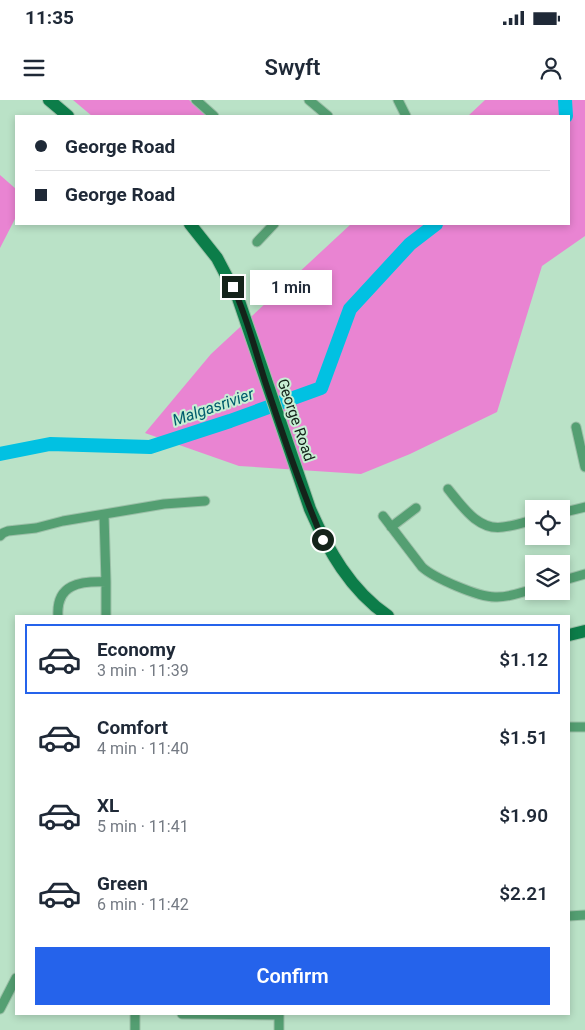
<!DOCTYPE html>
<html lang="en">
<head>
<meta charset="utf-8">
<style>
	body { margin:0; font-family:Roboto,sans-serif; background:#f6f6f7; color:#1f2937; height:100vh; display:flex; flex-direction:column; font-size:19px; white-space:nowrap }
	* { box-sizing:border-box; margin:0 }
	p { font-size:16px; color:#747a83 }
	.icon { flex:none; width:28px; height:28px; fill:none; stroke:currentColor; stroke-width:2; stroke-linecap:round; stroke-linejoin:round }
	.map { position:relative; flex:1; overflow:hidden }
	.drawer { position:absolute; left:15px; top:515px; width:555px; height:400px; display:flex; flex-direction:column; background:#fff; border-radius:0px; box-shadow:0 2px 8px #0003 }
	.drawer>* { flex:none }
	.top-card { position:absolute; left:15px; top:15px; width:555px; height:110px; border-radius:0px; box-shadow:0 2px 8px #0003; display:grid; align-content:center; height:110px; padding:0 20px; background:#fff }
	.tools { position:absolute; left:525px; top:400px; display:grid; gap:10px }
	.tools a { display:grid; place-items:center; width:45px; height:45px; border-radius:0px; background:#fff; box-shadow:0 2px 8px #0003; font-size:25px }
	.end { position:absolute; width:22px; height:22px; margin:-11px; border:6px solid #14231a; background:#fff; box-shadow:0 0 0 2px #fff }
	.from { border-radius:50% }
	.bubble { position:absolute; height:35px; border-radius:0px; background:#fff; box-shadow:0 2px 8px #0003; font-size:16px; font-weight:600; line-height:35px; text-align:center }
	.top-card b { display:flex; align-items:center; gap:18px; height:48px; font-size:19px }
	.top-card b+b { border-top:1px solid #e0e1e3 }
	.top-card i { width:12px; height:12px; background:#1f2937 }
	ul { padding:9px 0 0; list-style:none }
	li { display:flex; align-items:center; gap:15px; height:70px; margin:0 10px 8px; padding:0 10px; border:2px solid transparent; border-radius:0px }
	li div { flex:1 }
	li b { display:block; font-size:19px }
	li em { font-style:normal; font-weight:600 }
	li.selected { border-color:#2563eb }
	li>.icon { width:45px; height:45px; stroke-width:1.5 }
	.button { display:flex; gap:10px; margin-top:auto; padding:10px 20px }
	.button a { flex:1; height:58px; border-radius:0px; background:#2563eb; color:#fff; font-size:20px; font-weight:600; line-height:58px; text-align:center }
	.status { display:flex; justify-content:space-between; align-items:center; height:35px; padding:0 25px; background:#fff; direction:ltr }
	.status svg { height:14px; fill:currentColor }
	header { display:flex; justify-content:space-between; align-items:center; height:65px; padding:0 20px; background:#fff; font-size:22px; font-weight:600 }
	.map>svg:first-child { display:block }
</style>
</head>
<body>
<div class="status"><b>11:35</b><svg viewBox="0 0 49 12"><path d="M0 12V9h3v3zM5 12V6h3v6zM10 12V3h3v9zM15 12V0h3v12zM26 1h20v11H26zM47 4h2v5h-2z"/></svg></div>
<header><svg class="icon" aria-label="menu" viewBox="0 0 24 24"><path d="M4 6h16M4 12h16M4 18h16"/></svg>Swyft<svg class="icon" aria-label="person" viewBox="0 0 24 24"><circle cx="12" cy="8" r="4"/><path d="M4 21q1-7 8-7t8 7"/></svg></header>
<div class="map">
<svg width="585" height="930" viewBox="0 0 585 930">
	<rect width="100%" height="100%" fill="#bae2c7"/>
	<path fill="#e984d2" d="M73 0H189L208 16H92Z
		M485 0H585V136L542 166 497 312 410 354 361 374 239 366 145 333 211 254 351 124H569V16H468Z
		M0 75 16 89V117L0 148Z"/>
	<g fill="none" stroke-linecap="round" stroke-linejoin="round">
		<path stroke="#01c1e2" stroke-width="14" d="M565 0 566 16
			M0 354 50 344 150 347 230 321 321 288 350 209 410 144 436 124"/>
		<g stroke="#9cc0a8" stroke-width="11">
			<path id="street" d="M196 0 214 16
				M309 0 328 16
				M398 0 406 16
				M257 142 274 124
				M576 327 585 367
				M448 389C462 406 478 431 503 427 514 426 524 422 534 420
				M561 413 585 407
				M383 416 422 467C434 478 478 497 495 497 508 498 522 492 534 489
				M391 427 416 408
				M0 436 3 433 8 431 36 428 63 421 164 404 205 401
				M561 481 585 474
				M58 516C56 484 80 481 106 482L104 415
				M106 516V482
				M569 627H585
				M569 816 585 815
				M0 909 16 878
				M182 914 279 915
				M279 914V930
				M135 930V914"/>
		</g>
		<g stroke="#9cc0a8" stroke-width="14">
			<path id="secondary" d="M49 0 68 16
				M190 124 217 158 238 198 310 409C328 450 350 490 388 516
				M569 535 585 531"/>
		</g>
		<use href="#street" stroke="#549f72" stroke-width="9"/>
		<use href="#secondary" stroke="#0c7d49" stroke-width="12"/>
	</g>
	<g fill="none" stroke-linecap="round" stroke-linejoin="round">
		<path stroke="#14231a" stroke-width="6" d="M233 187C247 217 255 250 265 281 283 335 301 389 323 440"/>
	</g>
	<g text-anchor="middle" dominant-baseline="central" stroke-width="4" stroke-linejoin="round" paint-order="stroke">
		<g font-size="15" fill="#14231a" stroke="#c7efd4">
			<text transform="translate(296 320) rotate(71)">George Road</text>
		</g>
		<g font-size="16" font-style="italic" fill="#005c6d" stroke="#c7efd4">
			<text transform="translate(213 307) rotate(-19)">Malgasrivier</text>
		</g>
	</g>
</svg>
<div class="tools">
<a><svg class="icon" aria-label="locate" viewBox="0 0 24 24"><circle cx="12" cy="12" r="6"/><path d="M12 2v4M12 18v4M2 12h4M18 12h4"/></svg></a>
<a><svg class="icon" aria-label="layers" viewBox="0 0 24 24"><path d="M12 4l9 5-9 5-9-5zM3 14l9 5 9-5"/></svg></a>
</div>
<i class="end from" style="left:323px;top:440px"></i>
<i class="end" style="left:233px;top:187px"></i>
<div class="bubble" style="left:250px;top:170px;width:82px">1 min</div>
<div class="top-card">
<b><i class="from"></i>George Road</b>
<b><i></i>George Road</b>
</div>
<section class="drawer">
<ul>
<li class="selected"><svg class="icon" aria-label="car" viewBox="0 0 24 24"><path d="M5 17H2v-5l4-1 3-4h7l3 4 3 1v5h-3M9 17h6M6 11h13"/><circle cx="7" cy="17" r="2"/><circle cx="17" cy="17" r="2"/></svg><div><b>Economy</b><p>3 min · 11:39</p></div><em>$1.12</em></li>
<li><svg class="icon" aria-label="car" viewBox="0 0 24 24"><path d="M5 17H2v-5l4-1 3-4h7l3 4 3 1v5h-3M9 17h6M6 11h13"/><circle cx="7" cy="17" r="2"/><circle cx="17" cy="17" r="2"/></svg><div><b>Comfort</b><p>4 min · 11:40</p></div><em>$1.51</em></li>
<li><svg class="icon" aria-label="car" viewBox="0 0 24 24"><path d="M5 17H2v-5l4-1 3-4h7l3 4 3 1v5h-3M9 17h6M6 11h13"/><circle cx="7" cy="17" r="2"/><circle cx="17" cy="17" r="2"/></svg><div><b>XL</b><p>5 min · 11:41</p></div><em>$1.90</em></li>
<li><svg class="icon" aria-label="car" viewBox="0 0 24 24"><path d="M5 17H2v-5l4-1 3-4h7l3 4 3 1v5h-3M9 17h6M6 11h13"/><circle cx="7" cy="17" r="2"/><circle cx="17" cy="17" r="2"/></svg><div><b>Green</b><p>6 min · 11:42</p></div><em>$2.21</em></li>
</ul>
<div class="button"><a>Confirm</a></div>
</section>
</div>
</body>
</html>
